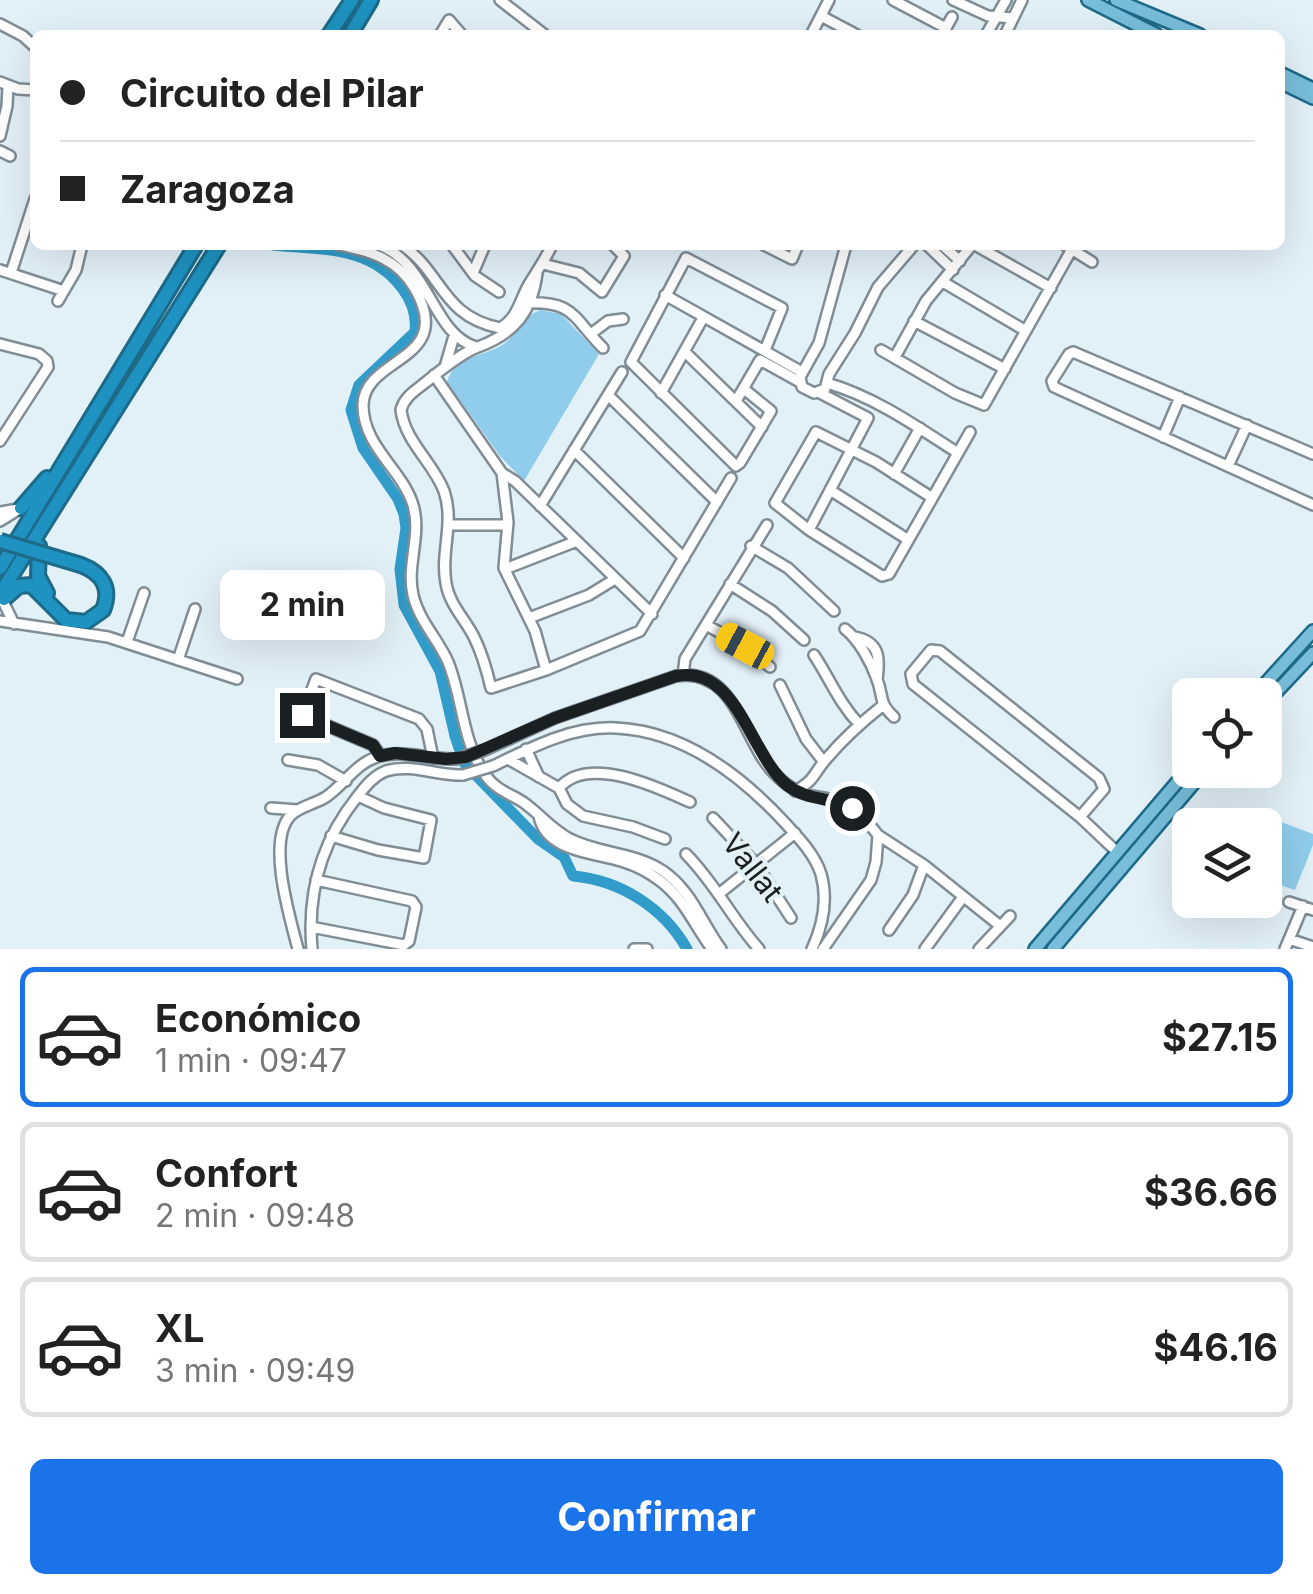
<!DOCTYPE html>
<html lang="es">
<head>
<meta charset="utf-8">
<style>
	body { margin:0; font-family:Inter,sans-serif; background:#f2f2f2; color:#222; height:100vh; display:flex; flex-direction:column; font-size:38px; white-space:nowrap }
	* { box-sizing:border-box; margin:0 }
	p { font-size:32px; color:#767676 }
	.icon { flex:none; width:55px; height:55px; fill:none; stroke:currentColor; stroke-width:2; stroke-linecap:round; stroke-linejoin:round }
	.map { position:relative; height:949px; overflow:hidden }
	.side { display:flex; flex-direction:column; background:#fff; flex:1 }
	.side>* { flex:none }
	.top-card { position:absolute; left:30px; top:30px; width:1255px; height:220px; border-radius:15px; box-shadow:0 10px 40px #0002; display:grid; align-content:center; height:220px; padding:0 30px; background:#fff }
	.tools { position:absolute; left:1172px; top:678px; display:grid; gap:20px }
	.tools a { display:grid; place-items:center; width:110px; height:110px; border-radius:15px; background:#fff; box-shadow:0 10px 40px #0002; font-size:50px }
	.end { position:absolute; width:45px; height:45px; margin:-22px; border:12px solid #1a1f22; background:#fff; box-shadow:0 0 0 5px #fff }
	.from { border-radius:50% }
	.bubble { position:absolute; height:70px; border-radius:15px; background:#fff; box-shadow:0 10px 40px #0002; font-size:32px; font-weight:700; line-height:70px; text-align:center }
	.car { position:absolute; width:30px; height:60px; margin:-30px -15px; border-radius:12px; box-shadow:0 0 8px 2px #0007; background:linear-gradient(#f5c518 24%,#345 0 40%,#f5c518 0 76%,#345 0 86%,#f5c518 0) }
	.top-card b { display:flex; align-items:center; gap:35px; height:95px; font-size:38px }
	.top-card b+b { border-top:2px solid #e0e0e0 }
	.top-card i { width:25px; height:25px; background:#222 }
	ul { padding:18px 0 0; list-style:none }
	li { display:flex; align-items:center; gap:30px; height:140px; margin:0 20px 15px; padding:0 10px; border:5px solid #e0e0e0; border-radius:15px }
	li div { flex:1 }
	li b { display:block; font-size:38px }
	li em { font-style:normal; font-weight:700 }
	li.selected { border-color:#1a73e8 }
	li>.icon { width:90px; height:90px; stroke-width:1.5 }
	.primary-button { display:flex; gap:20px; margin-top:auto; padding:20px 30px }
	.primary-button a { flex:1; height:115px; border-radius:15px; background:#1a73e8; color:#fff; font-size:40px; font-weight:700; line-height:115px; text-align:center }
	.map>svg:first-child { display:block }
</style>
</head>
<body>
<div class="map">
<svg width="1313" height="949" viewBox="0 0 1313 949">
	<rect width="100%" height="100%" fill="#e2f0f8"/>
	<path fill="#90cceb" d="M540 310 561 314 599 354 524 481 500 456 447 382C454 357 479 357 499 347 516 338 521 317 540 310Z
		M1247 809 1313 834V845L1295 890 1265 880V825H1241Z"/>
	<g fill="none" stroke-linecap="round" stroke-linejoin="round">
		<path stroke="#319bc9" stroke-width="11" d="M273 245C321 250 370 245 402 288 411 300 417 316 415 332L359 385 351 410 363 448 398 499 404 514 406 528 400 569 404 605 440 671 455 736 464 763 538 839 564 857 573 876C620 880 664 908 687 949"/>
		<g stroke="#808d95" stroke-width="14">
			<path id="minor" d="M500 0 545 35
				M893 0 946 28
				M953 0 988 16 1013 18
				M821 16 857 35
				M0 24 23 36 35 47
				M440 35 449 20 462 35
				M811 35 829 0
				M942 35 952 17
				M986 35 1006 0
				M1005 35 1022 0
				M0 82 18 89 35 90
				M0 136 7 106 8 86
				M0 151 10 156
				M339 245C370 251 398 259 415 289 456 362 364 356 363 405 363 447 402 469 413 505 422 535 406 565 413 595 419 621 438 639 448 662 463 699 462 743 486 776 495 789 510 794 523 802 540 814 552 830 570 839 600 854 634 852 663 871 692 891 701 922 721 949
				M379 245C430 264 432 334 476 347
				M402 245C443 273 441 316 500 328 519 318 520 297 531 281 539 268 546 258 552 245
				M452 245 475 276 499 292
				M764 245 792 259 798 245
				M846 245 819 343 800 377 802 387 814 393 825 389 829 374 855 333 878 287 914 245
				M927 245 953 270
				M942 245 960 261
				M975 245 1051 288
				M1065 245 1092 262
				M543 264 579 273 602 292 624 256 613 245
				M0 270 64 291
				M11 273 35 199
				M473 273 485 245
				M537 273C532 312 514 334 478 347 461 353 440 371 426 382 415 391 404 397 401 410 405 442 433 462 444 491 455 523 440 552 446 583 449 604 465 619 474 637 482 653 487 671 491 688L546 670 640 631 731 478
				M943 282 1026 331
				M665 295 802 372
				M58 301 76 270 82 245
				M525 303C575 301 572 317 603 348
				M914 321 1005 369
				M592 333 608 321 623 319
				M0 344 39 354 47 361 48 367 0 441
				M881 350 955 393 984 405 1072 249
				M685 352 762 427
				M895 357 926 301 972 245
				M445 367 454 336
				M434 375 502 473 508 522 504 568 535 631 546 670
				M827 383C875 397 916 426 958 453
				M744 389 771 411 740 463 736 466 631 362 686 258 782 308 765 350
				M661 393 703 318
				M820 393 868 418 809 530 882 576 889 574 970 432
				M608 395 717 502
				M736 401 760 360 800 382
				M1163 437 1180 397
				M574 450 684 558
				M1313 454 1073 352 1069 354 1052 381 1054 387 1313 505
				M1228 466 1247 425
				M502 473 515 481 652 614
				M894 474 920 428
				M830 490 907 539
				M540 506 622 372
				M0 512 18 509
				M0 521 21 508
				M450 525H508
				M809 530 775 503 816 432 876 462 931 497
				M751 546 788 568 834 611
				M505 569 577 541
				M730 584 772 611 804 640
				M3 601 14 624
				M529 618 589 595 615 579
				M0 621 108 637 237 679
				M706 625 745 646 770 667
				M845 629C859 640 871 662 877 679 884 698 878 702 894 717
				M855 637C880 642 880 658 877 680
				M127 642 144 593
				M814 655C830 679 839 703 859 724
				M178 660 195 609
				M683 675 685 659 767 525
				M780 685 806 739 823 761
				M526 749 539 777
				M485 750 555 718 676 676C736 666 743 742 774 773 804 805 823 791 850 807 861 814 870 825 878 835L876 862 871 880 823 949
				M381 756 373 745 302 715 316 679 419 719 427 729 433 758
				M508 759 559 788 567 804 583 816 633 827 665 839
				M288 760 318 765 346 781
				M493 766C532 747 572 726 616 728 684 731 742 776 786 824 799 838 815 855 821 874 828 899 823 925 812 949
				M559 788C588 754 657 787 690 802
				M795 791C816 780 813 773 828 757 844 738 862 722 882 706
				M271 808 298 810
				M539 816C546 853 596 852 624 862 637 866 648 872 659 880 684 898 694 925 712 949
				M1080 817 1104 789 1099 778 940 651 931 650 911 674 913 684 1080 817 1117 852
				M713 818 756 864 791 918
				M878 835 924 865 999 925
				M331 836 378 850 424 858 431 820 384 808 358 796
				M686 854C715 883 732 919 759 949
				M720 893 795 833
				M1289 902 1313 910
				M311 927 404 945 409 941 416 907 412 901 316 880
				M889 930 913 895 924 865
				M1289 939 1313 947
				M298 949C290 918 266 840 291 815 301 806 315 804 326 797 341 787 351 771 366 762 393 745 427 760 457 759
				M312 949C307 893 322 841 357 797 365 787 373 776 386 771 410 763 438 776 463 775
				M634 949H647
				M925 949 963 897
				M979 949 1010 916
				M1285 949 1303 906"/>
		</g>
		<g stroke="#1d6a89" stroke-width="16">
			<path id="major" d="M1088 0 1157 35
				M1116 0 1200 35
				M1280 73 1313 89
				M1280 82 1313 98
				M1255 695 1313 631
				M1265 704 1313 653
				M1035 949 1190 767
				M1053 949 1205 770"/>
		</g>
		<g stroke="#1d6a89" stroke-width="18">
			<path id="highway" d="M329 35 352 0
				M350 35 371 0
				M21 508 47 478
				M39 546 38 576 47 593
				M0 568 196 245
				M0 594 219 245
				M4 599 19 586 31 585 66 620 86 622 103 610C112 588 102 573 81 565"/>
		</g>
		<use href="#minor" stroke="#fff" stroke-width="9"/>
		<use href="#major" stroke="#78beda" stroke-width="11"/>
		<use href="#highway" stroke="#1e92c1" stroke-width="12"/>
		<g stroke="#808d95" stroke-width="14" stroke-linecap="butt">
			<path id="minor-bridge" d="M457 759 485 750
				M463 775 493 766"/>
		</g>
		<g stroke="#1d6a89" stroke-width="18" stroke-linecap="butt">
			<path id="highway-bridge" d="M0 541 81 565"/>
		</g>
		<use href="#minor-bridge" stroke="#fff" stroke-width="9"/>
		<use href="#highway-bridge" stroke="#1e92c1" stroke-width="12"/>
	</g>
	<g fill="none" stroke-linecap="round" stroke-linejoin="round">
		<path stroke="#1a1f22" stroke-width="12" d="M302 715 373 745 380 756 395 753 446 759 466 757 555 718 676 676C737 664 750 755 787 785 807 801 831 797 852 808"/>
	</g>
	<g text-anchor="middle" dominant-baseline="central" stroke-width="8" stroke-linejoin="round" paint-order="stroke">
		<g font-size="30" fill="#1a1f22" stroke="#e2f0f8">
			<text transform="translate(753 867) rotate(52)">Vallat</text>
		</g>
	</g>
</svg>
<div class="tools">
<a><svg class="icon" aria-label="locate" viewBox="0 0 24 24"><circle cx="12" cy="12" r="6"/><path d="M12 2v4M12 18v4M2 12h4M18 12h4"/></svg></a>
<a><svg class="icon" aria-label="layers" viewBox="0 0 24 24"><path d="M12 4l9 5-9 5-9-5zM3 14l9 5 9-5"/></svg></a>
</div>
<i class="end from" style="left:852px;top:808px"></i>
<i class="end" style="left:302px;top:715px"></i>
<div class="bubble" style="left:220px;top:570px;width:165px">2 min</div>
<i class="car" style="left:745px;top:646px;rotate:298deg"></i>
<div class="top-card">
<b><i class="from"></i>Circuito del Pilar</b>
<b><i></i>Zaragoza</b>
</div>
</div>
<section class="side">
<ul>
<li class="selected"><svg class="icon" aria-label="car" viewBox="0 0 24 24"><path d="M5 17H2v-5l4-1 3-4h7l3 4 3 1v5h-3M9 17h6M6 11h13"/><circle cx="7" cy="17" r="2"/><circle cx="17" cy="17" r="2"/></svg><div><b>Económico</b><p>1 min · 09:47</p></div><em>$27.15</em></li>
<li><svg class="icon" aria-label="car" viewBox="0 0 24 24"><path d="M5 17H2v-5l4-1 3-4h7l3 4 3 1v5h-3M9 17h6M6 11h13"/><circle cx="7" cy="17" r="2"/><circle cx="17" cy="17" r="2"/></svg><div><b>Confort</b><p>2 min · 09:48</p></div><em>$36.66</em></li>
<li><svg class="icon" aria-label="car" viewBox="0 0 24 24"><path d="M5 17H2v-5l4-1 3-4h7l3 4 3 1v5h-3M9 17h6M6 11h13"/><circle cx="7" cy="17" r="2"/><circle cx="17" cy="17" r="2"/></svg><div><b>XL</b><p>3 min · 09:49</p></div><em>$46.16</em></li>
</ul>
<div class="primary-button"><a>Confirmar</a></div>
</section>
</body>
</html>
